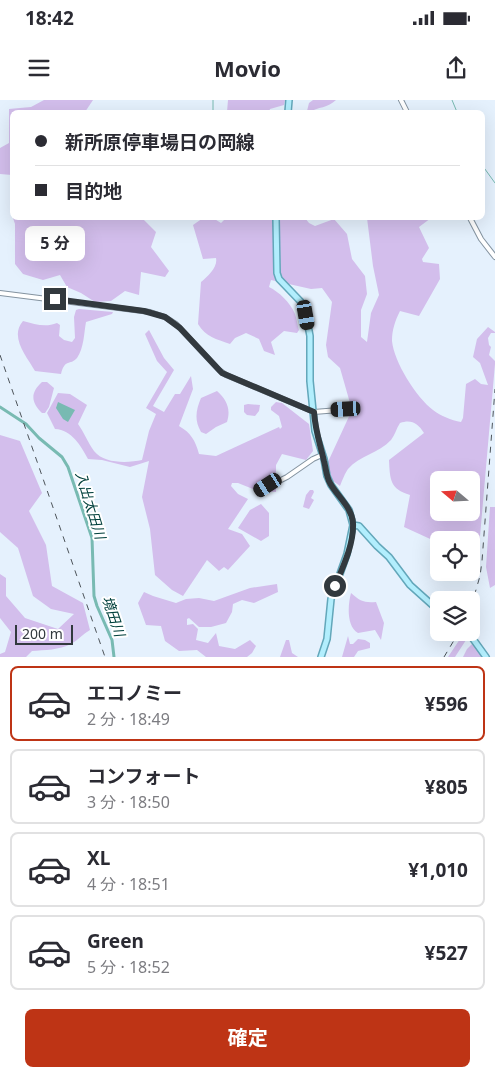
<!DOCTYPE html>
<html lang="ja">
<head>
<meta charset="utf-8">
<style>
	body { margin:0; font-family:"Noto Sans","Noto Sans JP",sans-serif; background:#f2f2f3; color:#2b2b33; height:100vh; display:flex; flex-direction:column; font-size:19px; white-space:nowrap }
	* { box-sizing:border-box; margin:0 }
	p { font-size:16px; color:#7c7c81 }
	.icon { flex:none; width:28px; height:28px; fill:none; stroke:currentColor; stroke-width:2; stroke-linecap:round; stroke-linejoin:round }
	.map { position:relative; height:557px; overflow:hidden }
	.side { display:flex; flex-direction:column; background:#fff; flex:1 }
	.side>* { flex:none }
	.hud { position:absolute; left:10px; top:10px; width:475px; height:110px; border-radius:8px; box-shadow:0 5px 20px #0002; display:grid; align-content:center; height:110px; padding:0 25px; background:#fff }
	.needle { width:32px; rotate:289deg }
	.tools { position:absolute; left:430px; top:371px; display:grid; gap:10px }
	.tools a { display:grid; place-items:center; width:50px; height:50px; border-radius:8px; background:#fff; box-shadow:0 5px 20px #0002; font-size:25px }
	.scale { position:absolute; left:15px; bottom:12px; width:58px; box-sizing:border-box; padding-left:5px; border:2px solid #32393e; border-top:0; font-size:14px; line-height:18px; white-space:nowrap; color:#32393e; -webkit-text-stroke:4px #fff; paint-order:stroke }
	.end { position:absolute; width:22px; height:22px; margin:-11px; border:6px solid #32393e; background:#fff; box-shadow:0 0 0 2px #fff }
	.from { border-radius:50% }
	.bubble { position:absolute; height:35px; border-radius:8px; background:#fff; box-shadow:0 5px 20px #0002; font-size:16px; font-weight:700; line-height:35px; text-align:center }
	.car { position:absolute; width:15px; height:30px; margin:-15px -8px; border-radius:6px; box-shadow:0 0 4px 1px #0007; background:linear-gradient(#222 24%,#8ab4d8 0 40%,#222 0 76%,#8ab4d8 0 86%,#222 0) }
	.hud b { display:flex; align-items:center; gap:18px; height:48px; font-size:19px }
	.hud b+b { border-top:1px solid #e1e1e2 }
	.hud i { width:12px; height:12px; background:#2b2b33 }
	ul { padding:9px 0 0; list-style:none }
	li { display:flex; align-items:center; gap:15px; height:75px; margin:0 10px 8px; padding:0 15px; border:2px solid #e1e1e2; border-radius:8px }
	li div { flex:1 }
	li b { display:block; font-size:19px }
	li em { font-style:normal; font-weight:700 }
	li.selected { border-color:#be3415 }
	li>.icon { width:45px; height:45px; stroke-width:1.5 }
	.primary-button { display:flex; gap:10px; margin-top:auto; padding:10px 25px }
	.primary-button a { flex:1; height:58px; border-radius:8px; background:#be3415; color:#fff; font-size:20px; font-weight:700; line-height:58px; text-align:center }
	.status { display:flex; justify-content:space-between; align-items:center; height:35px; padding:0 25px; background:#fff; direction:ltr }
	.status svg { height:14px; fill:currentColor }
	header { display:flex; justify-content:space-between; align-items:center; height:65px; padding:0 25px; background:#fff; font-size:22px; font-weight:700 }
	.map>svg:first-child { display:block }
</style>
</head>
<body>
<div class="status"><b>18:42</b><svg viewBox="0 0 49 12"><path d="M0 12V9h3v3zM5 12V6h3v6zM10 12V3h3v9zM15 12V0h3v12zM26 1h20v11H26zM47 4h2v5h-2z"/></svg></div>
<header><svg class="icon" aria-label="menu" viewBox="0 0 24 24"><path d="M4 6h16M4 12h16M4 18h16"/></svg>Movio<svg class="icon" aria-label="share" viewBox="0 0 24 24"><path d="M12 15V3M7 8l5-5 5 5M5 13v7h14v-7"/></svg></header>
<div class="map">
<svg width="495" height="557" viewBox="0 0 495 557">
	<rect width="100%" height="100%" fill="#e5f1fd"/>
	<path fill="#d3beec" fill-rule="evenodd" d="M44 0H93L85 12H12V75L0 74V48L9 43V9L31 7Z
		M228 0H285L284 5 270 9 269 12H227Z
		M313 0H336C328 8 318 7 309 12L307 11 309 3Z
		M13 118H142L156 132 151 147 169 171 165 177 141 172 139 195 125 191 111 201 95 202 81 193 67 187 60 175 43 180 23 174 15 164V124Z
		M203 118H213L221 123 226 118H305L309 123 315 126 334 119 347 134 352 159 365 176 367 194 361 210V237L367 242 371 213 379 195 373 166 367 118H431L419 127 429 148 422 159 423 162 439 164 440 179 419 216 400 211C395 221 392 230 392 241 394 262 416 297 433 310 441 316 451 320 461 322L463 318 466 284 475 279 481 284 488 285 480 263 473 257 477 239 488 227 495 232V233H491L488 238 489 245 491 247 489 255 495 261V264L477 471 471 467V440H439V443L404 427 410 395C390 389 390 380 389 360L424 333C418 323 411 319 400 323 396 329 395 335 391 340 379 353 359 356 348 369 345 373 342 381 340 386L333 381 327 364 352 310 340 268 328 257 326 245 332 202 322 188 311 189 271 180 269 187C279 192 290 202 295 214 297 219 297 225 299 230L297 233 284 231 271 242 275 255 264 251 259 239 246 233 235 238 230 244C216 239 206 237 198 224L201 182C208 176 218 167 216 158L203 159 193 125ZM439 380H471V412H439Z
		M79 209 113 212 112 214 86 222C84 233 84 248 77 258 70 266 65 258 61 274L35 271C27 257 9 237 23 221 35 224 45 228 57 223L60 225 59 236 64 240 72 242 75 238 74 217 76 210Z
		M149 230 164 258 174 270 153 306 164 312 175 294H180L191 276 193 289 179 326C191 333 195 340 199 354L216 356 279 327 280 329 282 327 279 316 271 310V307L276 302 282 303 309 324 313 351 306 360 282 354 276 365V392L258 391 238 383H232L231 386 238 394 248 399 228 429 242 434 250 446 228 470 224 467 219 471 207 460 183 496 172 490 155 475 150 429 142 397 149 361 130 367 102 360 88 359C81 346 72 330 55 329L47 313 58 293 70 294 87 305 78 324C84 332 88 343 94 351 104 364 128 363 142 360L149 331 156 314 146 308 167 272 157 261 145 234Z
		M42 282H47L54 288 49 307 45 313H42C31 302 30 293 42 282Z
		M217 291C227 300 231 309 227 322L216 327 206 334 201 332C194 320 196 310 201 298Z
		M248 304 260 305 259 311 255 316 247 315 244 312V305Z
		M0 335 20 341 42 393 29 411 46 445 52 486 83 503 90 530C83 534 78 540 71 544 59 550 45 550 32 551L26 557H0V554L5 552 11 532 0 518V474L6 478V496L25 518 58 529 74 514 51 509 33 496 18 448 0 432Z
		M310 390H313L314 392 311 398 314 400 309 409 303 407 306 395Z
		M261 404 269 413V436L261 441 238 428 250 410Z
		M490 407H495V485L490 488 486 467Z
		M277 484 278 492 254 503 242 500 233 504 232 512 226 523 211 527H199L189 518 187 519V525L193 524 198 529 196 540 208 543 216 533 219 546 235 549 250 540 256 546 252 553 247 557H206L197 550 179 551 165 541 161 526 146 525 138 503 144 492 153 496 176 503 186 499 199 498 214 501 250 488Z
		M351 493C360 501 364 503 376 502L384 523 381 540 375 530 358 533C346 526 348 504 351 493Z
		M348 536 350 544H353L358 539 365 540 370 543V548L358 551 354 557H342Z
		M462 536H465L466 540 455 557H448Z
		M286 540H289L292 553 298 557H280Z
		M472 544 483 557H463L467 549Z"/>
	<path fill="#78bab2" d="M58 302 75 310 68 322 63 319 56 308Z"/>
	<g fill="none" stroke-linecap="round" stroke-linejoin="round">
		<path stroke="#78bab2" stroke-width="1" d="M452 0 457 12
			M213 12V0
			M482 65 495 83"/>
		<path stroke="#78bab2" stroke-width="3" d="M0 307 26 324 39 338 62 357 68 367 92 438 94 496 97 506 112 540 114 557"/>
		<g stroke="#8493a0" stroke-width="6">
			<path id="minor" d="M401 0 407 12
				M470 118 481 139 495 157
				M0 193 150 212 165 217 176 224 219 270 226 275 314 312 351 309
				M259 391 287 377 313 359 322 355"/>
		</g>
		<g stroke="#63a7ba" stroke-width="8">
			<path id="major" d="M288 12 289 0
				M276 118 277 173 279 179 302 203 305 210 310 236V281L315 331 324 359 327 376 331 385 349 410 353 425 347 454 331 499 327 539 321 557
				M353 425 359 426 377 446 389 457 410 485 439 511
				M468 532 486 557"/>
		</g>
		<use href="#minor" stroke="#fff" stroke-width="4"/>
		<use href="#major" stroke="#b2eefd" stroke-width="5"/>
		<path stroke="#4d545a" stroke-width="1" stroke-dasharray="6 6" stroke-linecap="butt" d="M0 255 105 557
			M471 507 480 476 482 461 495 289
			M444 557 459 532"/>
	</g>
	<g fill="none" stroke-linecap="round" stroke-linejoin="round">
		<path stroke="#32393e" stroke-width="6" d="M55 199 144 211 165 217 180 228 222 273 314 312C315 329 320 344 324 361 326 368 326 376 330 383 337 396 352 407 353 423 354 444 343 467 335 486"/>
	</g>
	<g text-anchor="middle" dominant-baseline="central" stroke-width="4" stroke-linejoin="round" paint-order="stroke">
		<g font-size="14" font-style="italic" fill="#00403c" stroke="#fff">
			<text transform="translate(91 405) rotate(73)">入出太田川</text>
			<text transform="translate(114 516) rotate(71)">境田川</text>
		</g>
	</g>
</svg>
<div class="tools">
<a><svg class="needle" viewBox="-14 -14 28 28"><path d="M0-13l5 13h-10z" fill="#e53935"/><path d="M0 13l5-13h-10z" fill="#7c7c81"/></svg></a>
<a><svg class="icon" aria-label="locate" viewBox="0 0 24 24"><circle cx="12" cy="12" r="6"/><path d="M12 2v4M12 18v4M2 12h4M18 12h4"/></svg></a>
<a><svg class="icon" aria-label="layers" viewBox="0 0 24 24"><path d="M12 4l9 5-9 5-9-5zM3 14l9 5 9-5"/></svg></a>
</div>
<div class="scale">200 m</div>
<i class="end from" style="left:335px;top:486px"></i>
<i class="end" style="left:55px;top:199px"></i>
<div class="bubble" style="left:25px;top:126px;width:60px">5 分</div>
<i class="car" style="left:306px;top:215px;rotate:170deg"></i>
<i class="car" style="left:346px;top:309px;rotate:267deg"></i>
<i class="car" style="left:268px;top:385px;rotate:237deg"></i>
<div class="hud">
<b><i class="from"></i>新所原停車場日の岡線</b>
<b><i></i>目的地</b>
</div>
</div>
<section class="side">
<ul>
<li class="selected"><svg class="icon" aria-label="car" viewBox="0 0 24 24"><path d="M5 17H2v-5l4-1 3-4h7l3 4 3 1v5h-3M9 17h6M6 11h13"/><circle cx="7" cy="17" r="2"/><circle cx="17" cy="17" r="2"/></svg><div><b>エコノミー</b><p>2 分 · 18:49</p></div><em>¥596</em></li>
<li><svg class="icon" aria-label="car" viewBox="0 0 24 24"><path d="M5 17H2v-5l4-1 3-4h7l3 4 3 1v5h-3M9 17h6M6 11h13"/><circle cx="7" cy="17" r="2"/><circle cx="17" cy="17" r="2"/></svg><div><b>コンフォート</b><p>3 分 · 18:50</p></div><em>¥805</em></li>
<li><svg class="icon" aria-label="car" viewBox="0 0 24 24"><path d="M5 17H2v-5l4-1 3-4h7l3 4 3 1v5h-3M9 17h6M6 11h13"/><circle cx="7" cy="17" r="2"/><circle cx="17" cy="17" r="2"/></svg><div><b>XL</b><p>4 分 · 18:51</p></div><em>¥1,010</em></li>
<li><svg class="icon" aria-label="car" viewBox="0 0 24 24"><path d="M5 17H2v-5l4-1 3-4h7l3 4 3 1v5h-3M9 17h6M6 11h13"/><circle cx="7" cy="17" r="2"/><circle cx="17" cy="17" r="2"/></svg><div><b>Green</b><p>5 分 · 18:52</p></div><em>¥527</em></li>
</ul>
<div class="primary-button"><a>確定</a></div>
</section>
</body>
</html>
